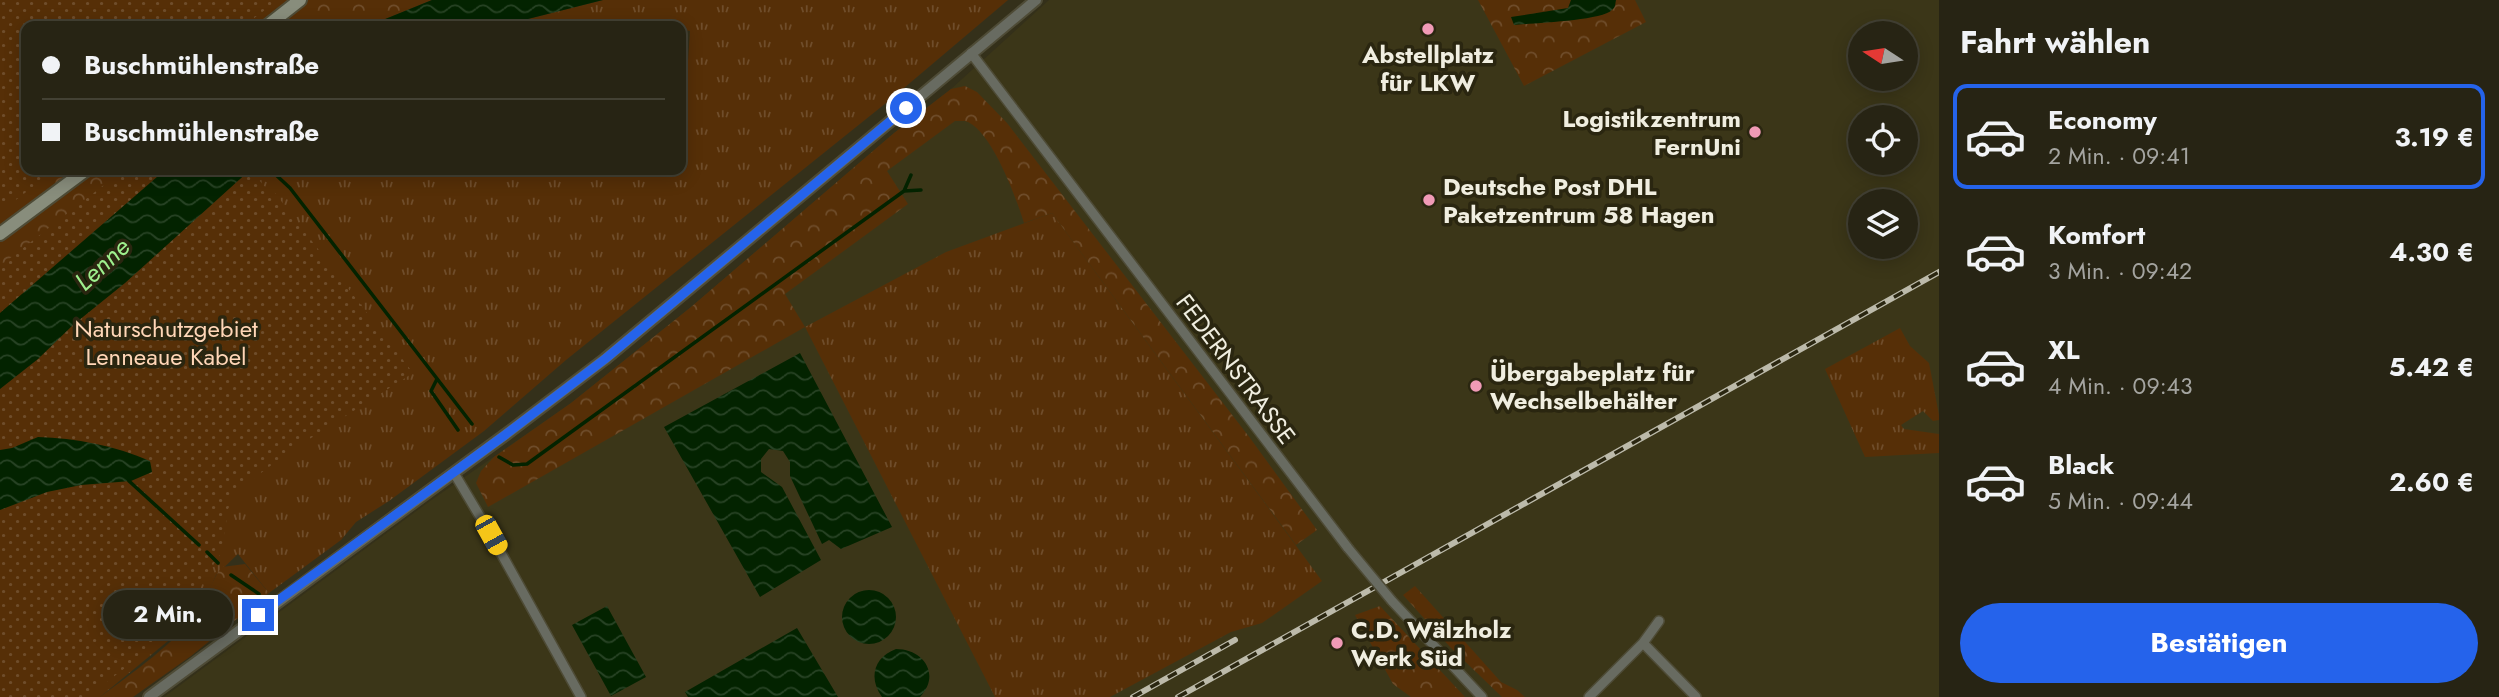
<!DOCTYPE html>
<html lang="de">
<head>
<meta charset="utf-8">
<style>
	body { margin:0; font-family:Jost,sans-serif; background:#333022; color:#f1f3f6; height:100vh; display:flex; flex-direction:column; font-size:26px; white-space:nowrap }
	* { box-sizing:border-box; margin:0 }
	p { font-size:23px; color:#a4a4a0 }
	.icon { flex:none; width:38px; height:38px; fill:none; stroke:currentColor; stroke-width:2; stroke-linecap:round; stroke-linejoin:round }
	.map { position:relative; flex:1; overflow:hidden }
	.panel { display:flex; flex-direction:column; background:#272414; width:560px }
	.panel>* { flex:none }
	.hud { position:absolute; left:21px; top:21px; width:665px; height:154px; border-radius:14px; box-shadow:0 4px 18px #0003,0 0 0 2px #434134; display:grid; align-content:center; height:154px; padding:0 21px; background:#272414 }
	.needle { width:46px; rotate:282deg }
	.tools { position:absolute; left:1848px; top:21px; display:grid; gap:14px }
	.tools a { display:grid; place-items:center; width:70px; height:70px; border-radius:50%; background:#272414; box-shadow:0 4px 18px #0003,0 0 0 2px #434134; font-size:35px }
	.end { position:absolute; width:32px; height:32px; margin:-16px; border:9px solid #2563eb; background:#fff; box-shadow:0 0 0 4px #fff }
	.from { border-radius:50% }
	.bubble { position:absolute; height:49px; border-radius:24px; background:#272414; box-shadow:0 4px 18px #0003,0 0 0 2px #434134; font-size:23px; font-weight:700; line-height:49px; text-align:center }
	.car { position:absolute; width:21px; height:42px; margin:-21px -10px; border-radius:9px; box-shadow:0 0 5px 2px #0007; background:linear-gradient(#f5c518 24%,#345 0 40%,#f5c518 0 76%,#345 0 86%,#f5c518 0) }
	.hud b { display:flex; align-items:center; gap:24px; height:66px; font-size:26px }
	.hud b+b { border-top:2px solid #434134 }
	.hud i { width:18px; height:18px; background:#f1f3f6 }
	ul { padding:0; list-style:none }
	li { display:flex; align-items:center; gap:21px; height:105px; margin:0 14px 10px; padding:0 7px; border:4px solid transparent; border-radius:14px }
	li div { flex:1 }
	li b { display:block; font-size:26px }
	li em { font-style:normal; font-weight:700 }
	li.on { border-color:#2563eb }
	li>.icon { width:63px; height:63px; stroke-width:1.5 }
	h2 { padding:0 21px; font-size:32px; line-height:84px }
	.button { display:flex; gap:14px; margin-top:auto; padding:14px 21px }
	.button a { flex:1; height:80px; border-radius:42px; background:#2563eb; color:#fff; font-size:28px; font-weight:700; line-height:80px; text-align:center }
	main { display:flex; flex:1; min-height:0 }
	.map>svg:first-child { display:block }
</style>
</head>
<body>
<main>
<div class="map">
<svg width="1939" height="697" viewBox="0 0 1939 697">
	<defs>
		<pattern id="grass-tufts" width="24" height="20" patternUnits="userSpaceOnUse" patternTransform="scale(1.75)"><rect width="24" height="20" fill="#562f07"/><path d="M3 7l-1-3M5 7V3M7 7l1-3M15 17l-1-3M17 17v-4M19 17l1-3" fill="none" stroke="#6f4d2b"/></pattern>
		<pattern id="forest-crowns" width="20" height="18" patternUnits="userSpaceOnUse" patternTransform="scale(1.75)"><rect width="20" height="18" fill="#562f07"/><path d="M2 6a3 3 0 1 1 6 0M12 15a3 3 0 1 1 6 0" fill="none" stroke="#6f4d2b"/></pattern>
		<pattern id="park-dots" width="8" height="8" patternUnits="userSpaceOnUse" patternTransform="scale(1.75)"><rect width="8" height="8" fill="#562f07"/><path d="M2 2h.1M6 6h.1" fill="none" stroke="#6f4d2b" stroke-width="1.8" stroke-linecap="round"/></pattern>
		<pattern id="water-waves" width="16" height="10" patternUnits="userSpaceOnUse" patternTransform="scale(1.75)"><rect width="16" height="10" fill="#032300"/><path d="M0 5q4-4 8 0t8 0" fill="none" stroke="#284325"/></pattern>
	</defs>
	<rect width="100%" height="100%" fill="#34301a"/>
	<path fill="#3b3618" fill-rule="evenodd" d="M1049 0H1939V697H164L430 501 571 403 691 307 894 133 951 89ZM1860 33H1906V79H1860ZM1860 117H1906V163H1860ZM1860 201H1906V247H1860Z"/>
	<path fill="url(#grass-tufts)" d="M603 0H1008L891 99 566 360 484 431 389 501 356 522 341 540 269 593 238 554 216 575 205 600 185 627 100 697H0L250 170H681V65L688 61 690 31 681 29V26L662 25 516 26 524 20Z
		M1052 213 1322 581 1262 623 1231 632 1110 697H995L805 327 946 252Z
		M1900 328 1910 346 1929 363 1939 415V420L1933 421 1923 411 1901 425 1904 429 1939 434V453L1865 457 1825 369Z"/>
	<path fill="url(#forest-crowns)" d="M0 0H432L368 26H26V170H165L0 313Z
		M1478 0H1635L1646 22 1524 86Z
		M965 86 977 92 1007 123 1250 438 1317 530 1296 545 1052 213 1024 223C1017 200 991 128 965 121 964 121 956 121 955 121L887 171 908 204 785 294 805 327 488 507 476 483 481 471 494 457 571 403 691 307 894 133 951 89Z
		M245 564 269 593 191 656 133 697H100C132 673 176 643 199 610 208 597 211 580 222 567Z
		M1415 586 1501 682 1517 690 1525 697H1502L1450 647 1403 595Z
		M1380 606 1465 697H1411L1393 684 1355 615Z"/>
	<path fill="url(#park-dots)" d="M0 0H278L244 26H26V170H55L0 212Z
		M123 170H251L264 186 272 189 413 373 286 454 237 491 228 509 222 552 207 574 191 605 175 626 146 652 87 697H0V266Z"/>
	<path fill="url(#water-waves)" d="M432 0H603L524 20 516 26H368Z
		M1571 0H1616C1615 4 1616 7 1612 10 1601 21 1532 23 1514 25L1511 17 1568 8Z
		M165 170H250L125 283 73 325 38 359 0 389V313Z
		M800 353 892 527 841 549 829 540 822 544 790 476V462L783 451 769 449 761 459V472L782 487 821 560 760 597 664 427Z
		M38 437C75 438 116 446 150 461L152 472 131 481 81 485 47 492 0 510V450L12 448Z
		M842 617a27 27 0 1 1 54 0a27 27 0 1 1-54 0Z
		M607 606 646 677 611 696 572 625Z
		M797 628 838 697H688L685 692Z
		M896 649C924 649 941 675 920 697H882C868 678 874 657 896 649Z"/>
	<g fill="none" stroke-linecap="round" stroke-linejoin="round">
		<path stroke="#032300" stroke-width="3.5" d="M264 170 275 174 290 188 472 424
			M904 191 921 190
			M437 379 431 391 458 430
			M499 457 513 465 527 464 904 191 911 175
			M129 481 199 545
			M207 552 218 563
			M231 575 259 594"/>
		<g stroke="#4e4b36" stroke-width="12">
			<path id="minor" d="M971 53 1348 548
				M454 473 491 535 581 697
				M1392 601 1482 697
				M1643 643 1659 621
				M1589 697 1643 643 1696 697"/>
		</g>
		<g stroke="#4e4b36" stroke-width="14">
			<path id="tertiary" d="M149 697 505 435 605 359 1036 0"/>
		</g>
		<g stroke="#4e4b36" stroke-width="16">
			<path id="secondary" d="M267 26 300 0
				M0 234 86 170"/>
		</g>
		<use href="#minor" stroke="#686b61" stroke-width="9"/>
		<use href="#tertiary" stroke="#686b61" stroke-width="10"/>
		<use href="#secondary" stroke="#888d7c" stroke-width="12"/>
		<g stroke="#bcbaaa" stroke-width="6">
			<path id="rail" d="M1133 697 1235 640
				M1178 697 1939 272"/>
		</g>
		<use href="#rail" stroke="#2a2610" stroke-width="3.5" stroke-dasharray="10" stroke-linecap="butt"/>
		<g stroke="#4e4b36" stroke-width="12" stroke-linecap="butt">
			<path id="minor-bridge" d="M1348 548 1392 601"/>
		</g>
		<use href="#minor-bridge" stroke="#686b61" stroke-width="9"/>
	</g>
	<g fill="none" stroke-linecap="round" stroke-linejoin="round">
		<path stroke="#2563eb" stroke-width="9" d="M258 615 505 435 605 359 906 108"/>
	</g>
	<g fill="#f09ab6" stroke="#2a2610" stroke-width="2.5">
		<circle cx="1428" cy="29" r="7"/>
		<circle cx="1755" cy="132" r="7"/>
		<circle cx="1429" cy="200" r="7"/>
		<circle cx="1476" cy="386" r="7"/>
		<circle cx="1337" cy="643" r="7"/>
	</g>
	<g text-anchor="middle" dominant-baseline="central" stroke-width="7" stroke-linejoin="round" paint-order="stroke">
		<g font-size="24" font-weight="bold" fill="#f0eee0" stroke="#2a2610" text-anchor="start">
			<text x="1428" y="54" text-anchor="middle">Abstellplatz<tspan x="1428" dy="28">für LKW</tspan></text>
			<text x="1741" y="118" text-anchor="end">Logistikzentrum<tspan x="1741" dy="28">FernUni</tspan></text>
			<text x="1443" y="186">Deutsche Post DHL<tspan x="1443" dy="28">Paketzentrum 58 Hagen</tspan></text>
			<text x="1490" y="372">Übergabeplatz für<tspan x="1490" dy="28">Wechselbehälter</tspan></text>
			<text x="1351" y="629">C.D. Wälzholz<tspan x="1351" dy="28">Werk Süd</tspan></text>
		</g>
		<g font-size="24" fill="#ffd6b7" stroke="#2a2610">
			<text x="166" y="328">Naturschutzgebiet<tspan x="166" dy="28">Lenneaue Kabel</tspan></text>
		</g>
		<g font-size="24" fill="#f0eee0" stroke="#2a2610">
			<text transform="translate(1236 369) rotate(53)">FEDERNSTRASSE</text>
		</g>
		<g font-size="26" font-style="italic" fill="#9ef08d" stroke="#2a2610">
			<text transform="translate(102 264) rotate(-43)">Lenne</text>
		</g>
	</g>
</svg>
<div class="tools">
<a><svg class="needle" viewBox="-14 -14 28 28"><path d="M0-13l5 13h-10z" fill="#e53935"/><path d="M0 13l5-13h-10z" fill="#a4a4a0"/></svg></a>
<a><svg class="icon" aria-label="locate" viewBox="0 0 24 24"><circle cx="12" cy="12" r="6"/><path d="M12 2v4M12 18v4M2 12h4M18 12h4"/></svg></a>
<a><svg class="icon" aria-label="layers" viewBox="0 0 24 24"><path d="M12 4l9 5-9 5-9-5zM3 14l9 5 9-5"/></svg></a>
</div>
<i class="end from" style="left:906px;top:108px"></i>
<i class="end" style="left:258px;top:615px"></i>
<div class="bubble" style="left:103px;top:590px;width:130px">2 Min.</div>
<i class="car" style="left:491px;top:535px;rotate:151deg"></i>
<div class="hud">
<b><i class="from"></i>Buschmühlenstraße</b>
<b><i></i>Buschmühlenstraße</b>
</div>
</div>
<section class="panel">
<h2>Fahrt wählen</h2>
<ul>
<li class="on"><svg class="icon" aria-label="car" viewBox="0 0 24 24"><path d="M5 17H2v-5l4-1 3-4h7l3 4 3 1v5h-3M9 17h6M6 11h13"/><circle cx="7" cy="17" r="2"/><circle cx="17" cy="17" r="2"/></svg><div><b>Economy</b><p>2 Min. · 09:41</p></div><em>3.19 €</em></li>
<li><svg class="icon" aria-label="car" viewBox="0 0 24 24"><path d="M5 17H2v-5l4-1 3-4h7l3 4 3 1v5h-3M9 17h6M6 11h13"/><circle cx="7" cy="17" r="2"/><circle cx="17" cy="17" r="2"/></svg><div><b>Komfort</b><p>3 Min. · 09:42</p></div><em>4.30 €</em></li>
<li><svg class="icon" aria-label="car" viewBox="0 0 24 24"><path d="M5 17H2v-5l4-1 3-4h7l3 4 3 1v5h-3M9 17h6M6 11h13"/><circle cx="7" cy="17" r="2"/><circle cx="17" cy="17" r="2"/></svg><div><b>XL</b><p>4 Min. · 09:43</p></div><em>5.42 €</em></li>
<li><svg class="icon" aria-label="car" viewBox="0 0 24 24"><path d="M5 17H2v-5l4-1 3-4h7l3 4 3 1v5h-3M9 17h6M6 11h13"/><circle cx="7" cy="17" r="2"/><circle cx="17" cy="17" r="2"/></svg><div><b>Black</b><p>5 Min. · 09:44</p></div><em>2.60 €</em></li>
</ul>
<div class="button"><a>Bestätigen</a></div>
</section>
</main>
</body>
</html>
